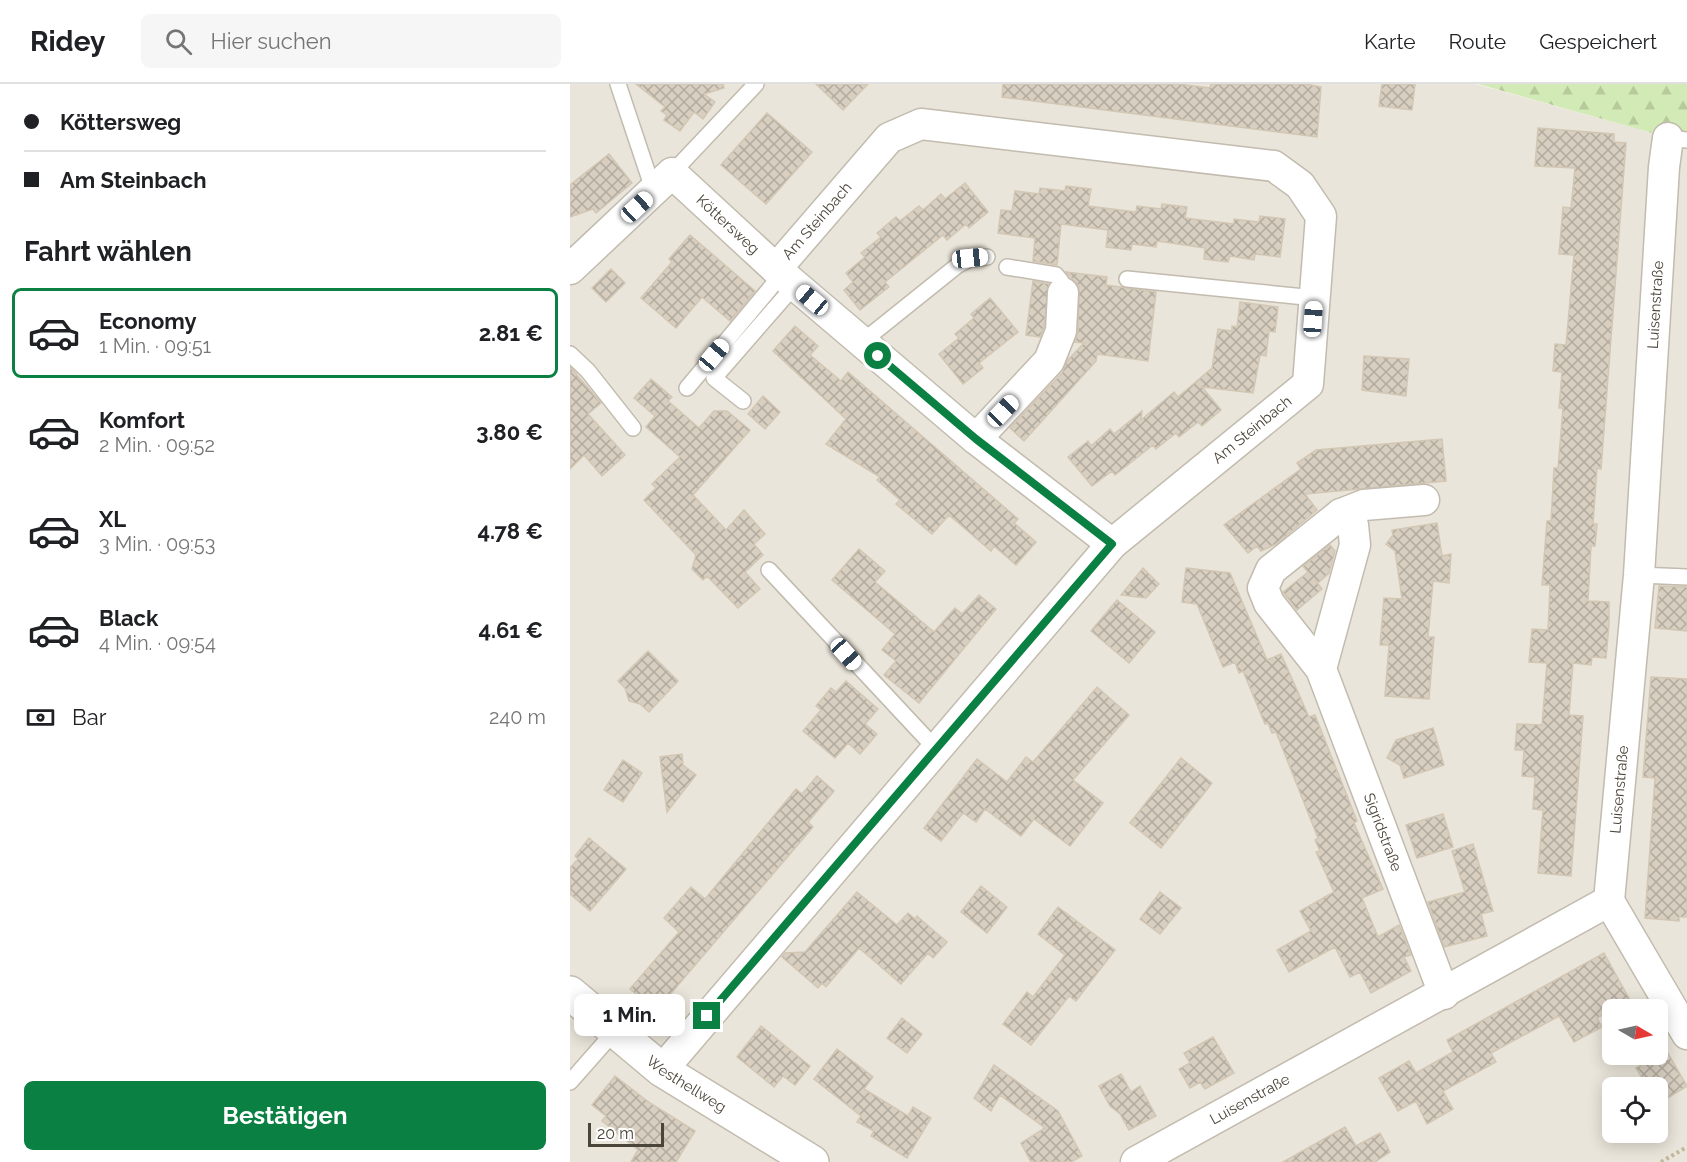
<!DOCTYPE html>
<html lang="de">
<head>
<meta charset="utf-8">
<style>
	body { margin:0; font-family:Raleway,sans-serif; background:#f6f6f6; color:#202124; height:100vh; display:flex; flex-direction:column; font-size:22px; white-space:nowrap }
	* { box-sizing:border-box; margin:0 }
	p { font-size:20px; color:#757577 }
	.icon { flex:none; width:33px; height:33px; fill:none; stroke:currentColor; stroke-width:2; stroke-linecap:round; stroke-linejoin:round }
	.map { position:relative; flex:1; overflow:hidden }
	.panel { display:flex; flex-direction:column; background:#fff; width:570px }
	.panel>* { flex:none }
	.hud { display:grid; align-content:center; height:132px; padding:0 24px; background:#fff }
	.needle { width:39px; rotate:99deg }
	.fabs { position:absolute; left:1032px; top:915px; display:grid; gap:12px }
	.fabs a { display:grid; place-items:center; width:66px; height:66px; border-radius:9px; background:#fff; box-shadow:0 3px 15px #0003; font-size:30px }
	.scale { position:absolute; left:18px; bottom:15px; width:76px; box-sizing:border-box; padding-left:6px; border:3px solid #4b4439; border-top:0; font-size:16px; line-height:21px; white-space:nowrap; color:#4b4439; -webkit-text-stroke:4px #fff; paint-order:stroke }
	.end { position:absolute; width:27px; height:27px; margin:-14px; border:8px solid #0b8043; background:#fff; box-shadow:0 0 0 3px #fff }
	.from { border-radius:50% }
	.bubble { position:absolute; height:42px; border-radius:9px; background:#fff; box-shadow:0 3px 15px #0003; font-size:20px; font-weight:700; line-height:42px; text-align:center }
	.car { position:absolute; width:18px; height:36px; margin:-18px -9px; border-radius:8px; box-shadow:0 0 4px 2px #0007; background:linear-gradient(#fff 24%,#345 0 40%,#fff 0 76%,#345 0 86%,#fff 0) }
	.hud b { display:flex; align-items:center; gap:21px; height:57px; font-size:22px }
	.hud b+b { border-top:2px solid #e0e0e0 }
	.hud i { width:15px; height:15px; background:#202124 }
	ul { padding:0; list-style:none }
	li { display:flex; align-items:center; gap:18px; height:90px; margin:0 12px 9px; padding:0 12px; border:3px solid transparent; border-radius:9px }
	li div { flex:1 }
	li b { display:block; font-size:22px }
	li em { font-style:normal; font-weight:700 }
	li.on { border-color:#0b8043 }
	li>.icon { width:54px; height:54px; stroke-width:1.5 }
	h2 { padding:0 24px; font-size:27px; line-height:72px }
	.pay { display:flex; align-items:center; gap:15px; height:66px; padding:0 24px; font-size:22px }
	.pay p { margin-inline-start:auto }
	.button { display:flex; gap:12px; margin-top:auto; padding:12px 24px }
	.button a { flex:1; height:69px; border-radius:9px; background:#0b8043; color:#fff; font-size:24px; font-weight:700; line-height:69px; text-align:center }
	header { display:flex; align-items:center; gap:36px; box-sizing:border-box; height:84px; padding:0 30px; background:#fff; border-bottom:2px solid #e0e0e0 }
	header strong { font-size:28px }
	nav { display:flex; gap:33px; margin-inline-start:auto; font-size:21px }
	.search { width:420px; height:54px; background:#f6f6f6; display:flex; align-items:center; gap:15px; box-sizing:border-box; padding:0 21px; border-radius:9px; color:#757577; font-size:22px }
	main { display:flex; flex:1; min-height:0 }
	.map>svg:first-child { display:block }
</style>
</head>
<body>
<header>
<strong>Ridey</strong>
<div class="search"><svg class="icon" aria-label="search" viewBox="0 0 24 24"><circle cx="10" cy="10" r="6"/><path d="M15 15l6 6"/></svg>Hier suchen</div>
<nav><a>Karte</a><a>Route</a><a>Gespeichert</a></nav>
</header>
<main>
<section class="panel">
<div class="hud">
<b><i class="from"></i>Köttersweg</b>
<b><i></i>Am Steinbach</b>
</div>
<h2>Fahrt wählen</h2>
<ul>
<li class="on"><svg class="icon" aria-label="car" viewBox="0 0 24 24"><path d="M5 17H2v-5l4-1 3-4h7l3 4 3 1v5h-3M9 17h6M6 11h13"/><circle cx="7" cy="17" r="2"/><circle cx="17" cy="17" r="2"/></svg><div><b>Economy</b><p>1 Min. · 09:51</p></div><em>2.81 €</em></li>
<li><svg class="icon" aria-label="car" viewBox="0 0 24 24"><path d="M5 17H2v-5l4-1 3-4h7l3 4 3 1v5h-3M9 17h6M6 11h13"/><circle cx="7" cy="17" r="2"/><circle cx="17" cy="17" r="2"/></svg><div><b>Komfort</b><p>2 Min. · 09:52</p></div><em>3.80 €</em></li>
<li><svg class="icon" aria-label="car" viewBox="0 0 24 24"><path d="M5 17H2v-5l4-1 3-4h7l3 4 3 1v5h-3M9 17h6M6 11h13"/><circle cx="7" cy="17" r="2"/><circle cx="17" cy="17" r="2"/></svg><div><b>XL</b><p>3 Min. · 09:53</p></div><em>4.78 €</em></li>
<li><svg class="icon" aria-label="car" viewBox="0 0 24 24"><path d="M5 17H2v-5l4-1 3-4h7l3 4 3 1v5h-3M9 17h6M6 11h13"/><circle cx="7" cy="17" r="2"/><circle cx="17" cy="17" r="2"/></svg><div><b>Black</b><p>4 Min. · 09:54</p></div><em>4.61 €</em></li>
</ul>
<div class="pay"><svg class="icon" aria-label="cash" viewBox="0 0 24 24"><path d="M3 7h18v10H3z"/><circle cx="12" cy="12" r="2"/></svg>Bar<p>240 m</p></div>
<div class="button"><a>Bestätigen</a></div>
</section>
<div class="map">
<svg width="1117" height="1078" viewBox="0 0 1117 1078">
	<defs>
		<pattern id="forest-firs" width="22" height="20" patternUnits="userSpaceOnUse" patternTransform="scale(1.5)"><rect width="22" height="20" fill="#d2eab5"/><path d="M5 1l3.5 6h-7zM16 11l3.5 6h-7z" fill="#b6ca9c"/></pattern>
		<pattern id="building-cross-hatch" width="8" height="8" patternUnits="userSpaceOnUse" patternTransform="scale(1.5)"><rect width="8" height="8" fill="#d8cfc1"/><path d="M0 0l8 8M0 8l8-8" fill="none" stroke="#b1aa9e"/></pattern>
	</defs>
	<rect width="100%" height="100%" fill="#f6f3ec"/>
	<path fill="#eae5da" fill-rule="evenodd" d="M0 0H905L1086 50H1117V1078H0ZM1042 926H1088V970H1042ZM1042 1004H1088V1048H1042Z"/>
	<path fill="url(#forest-firs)" d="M908 0H1117V50H1086Z"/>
	<path fill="url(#building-cross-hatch)" stroke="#d3c7b4" stroke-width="1.5" d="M66 0H153L154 4 134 10 145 18 133 35 124 28 110 47 94 36 97 31 91 27 95 23Z
		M246 0H298L273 26Z
		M433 0H608L640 4 641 0H736L751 3 747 53 432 13Z
		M812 0H845L842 26 809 22Z
		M197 29 242 68 196 120 151 81Z
		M968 44 1044 50V58L1056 59 1031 385 1027 384 1023 440H1027L1025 462H1021L1018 517 1039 518V540L1036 574 1022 573 1021 581 1003 579 999 631 1013 632 1001 792 968 789 973 726 963 725 965 693 952 692 954 666H945L947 640 972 641 977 579 959 578 962 545 978 546 980 501H972L977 437H981L984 384H988L993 324H989L992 288 983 287 985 260 996 261 1004 171 989 170 993 123 1001 124 1005 84 965 82Z
		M39 70 62 99 26 129 23 125 0 133V101Z
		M395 99 418 128 399 144 396 140 377 156 373 151 315 198 319 203 290 226 274 206 283 198 276 189 295 173 291 169 311 153 307 149 326 133 330 137 349 122 353 126 371 110 375 115Z
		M496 102 521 105 518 122 566 128 567 122 591 125 592 120 617 123 615 134 664 140V135L689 138 690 132 715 135 710 173 685 170 684 176 660 172 658 178 634 175 635 164 587 157 586 163 562 160 561 166 536 163 538 146 491 140 487 181 463 177 465 154 428 149 431 126 442 127 445 107 469 110 470 104 495 107Z
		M120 151 185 207 160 237 132 213 106 244 71 214 102 178 99 175Z
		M41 185 55 199 36 218 22 204Z
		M496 188 537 193 536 201 586 208 578 277 527 270 526 277 454 357 440 344 492 289 497 277 514 259 505 258 508 248 509 202Z
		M463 197 479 200 474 243 470 253 456 251Z
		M420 214 448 248 409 279 413 284 393 300 369 270 389 254 385 250 404 234 401 230Z
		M670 218 708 223 705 248 699 247 696 272 690 271 683 309 632 303 651 326 632 342 628 338 609 353 606 349 586 365 583 361 545 391 542 387 522 402 498 373 518 357 521 362 540 345 544 350 572 327 571 336 604 308 608 313 642 284 648 245 662 247V242L667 243Z
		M225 242 248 262 240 271 271 297 278 288 448 435 444 439 466 458 446 481 424 462 421 467 379 431 362 450 326 420 330 416 307 396 310 393 256 360 276 335 203 267Z
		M794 272 839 275 836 312 792 306Z
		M0 283 31 319 18 330 55 371 32 392 14 371 0 385Z
		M81 295 102 313 98 317 129 344 144 327H157L180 346 123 411 156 446 174 426 195 450 184 460 193 471 175 488 190 505 168 524 137 492 133 496 122 485 126 471 74 416 86 404 82 400 110 373 76 343 85 332 64 314Z
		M193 312 210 328 195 345 178 330Z
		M872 355 876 397 735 410 747 426 706 460 691 467 687 462 678 469 654 441 731 385 727 379 746 366Z
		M867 439 872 472 881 470 879 499 863 497 858 553H864L859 615 815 612 819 561H810L814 514 832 515 825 467 816 460 823 451 822 446Z
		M760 461 765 467 759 489 748 499 745 496 752 505 727 526 713 508 738 488 733 482Z
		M289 465 315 487 305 498 364 548 385 524 392 530 409 511 426 525 349 619 314 591 326 577 312 566 325 550 262 496Z
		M573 484 589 500 576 514 551 511Z
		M616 484 660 489 697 576 711 570 739 633 745 631 787 737 784 739 813 805 792 814 808 853 829 841 841 871 834 873 841 887 801 909 790 888 780 893 765 863 719 888 707 866 741 847 730 827 764 808 746 768 750 767 745 756 748 754 706 648 702 649 698 639 695 640 673 587 669 589 665 578 653 583 627 520 612 518Z
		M1089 502 1117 503V547L1085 544Z
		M547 516 585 548 559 579 521 547Z
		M78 567 108 597 79 628 70 620 59 617 55 604 48 597Z
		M1081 593 1117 595V833H1109V837L1075 834 1085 694 1073 693Z
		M276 597 308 625 295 640 307 650 290 670 278 659 265 674 233 647 251 626 246 622 261 604 266 608Z
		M527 603 559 631 503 696 533 719 500 762 464 735 451 752 415 725 406 738 393 729 371 757 354 744 407 675 437 698 456 673 463 678Z
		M863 644 874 681 834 694 830 681 817 674 826 656Z
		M112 670 113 681 126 691 97 728 90 673Z
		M611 674 642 699 591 764 560 739Z
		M53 676 72 689 53 718 34 706Z
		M247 692 264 707 238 738 243 743 86 927 60 905 109 848 94 834 121 803 135 815 226 705 232 710Z
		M873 730 883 763 847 774 836 741Z
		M19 754 56 785 20 827 0 810V784L8 775 5 772Z
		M903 760 923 827 911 830 917 852 874 863 858 818 895 808 882 767Z
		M411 802 437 823 417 849 391 828Z
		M287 808 327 841 338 829 345 835 347 832 377 858 363 874 358 869 331 900 289 864 256 903 252 899 248 904 212 873 215 869 235 868Z
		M590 808 611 824 590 850 570 835Z
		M488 823 545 866 506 917 499 912 461 961 433 940 457 908 463 913 495 871 468 850Z
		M1034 869 1060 916 1027 934 1032 943 1004 958 989 932 921 969 926 978 873 1007 883 1025 857 1040 846 1017 828 1027 809 994 839 977 846 989 883 968 877 956Z
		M332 934 352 950 337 969 317 954Z
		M191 942 240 982 225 1001 213 992 204 1003 167 973Z
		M643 953 664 989 635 1005 630 998 620 1004 609 985 620 979 614 969Z
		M267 965 303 993 294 1005 338 1032 343 1023 361 1034 337 1074 301 1052 304 1047 287 1038 291 1032 244 995Z
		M1096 966 1117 1002 1088 1020V1004H1078L1066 984Z
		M424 981 488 1027 512 1072 501 1078H461L451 1059 475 1044 430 1011 421 1027 404 1014Z
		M551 990 561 1008 570 1002 586 1032 559 1046 550 1030 540 1022 529 1002Z
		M45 992 80 1019 125 1047 106 1078H61L68 1066 32 1037 36 1032 22 1021Z
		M775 1043 786 1062 810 1049 820 1068 805 1078H713Z"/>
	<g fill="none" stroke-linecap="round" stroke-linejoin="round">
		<g stroke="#c2bbae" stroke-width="18">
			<path id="service" d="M48 0 84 108
				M1098 54 1117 56
				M102 89 186 0
				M437 183 486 191 491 197 493 209
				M557 195 745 214
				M292 258 388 181 400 175 417 173
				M0 270 18 287 63 344
				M117 304 212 190
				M173 317 144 294 225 201
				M199 486 366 665
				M1069 491 1117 493
				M0 998 45 947"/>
		</g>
		<g stroke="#c2bbae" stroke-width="33">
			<g id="minor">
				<path id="s1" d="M0 185 102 89 206 185 406 355 542 460"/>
				<path d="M406 355 479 277 491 247 493 209"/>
				<path d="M771 430 794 421 854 416"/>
				<path id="s2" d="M751 585 699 519 693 504 701 486 771 430 783 441 785 461 751 585 874 910"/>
				<path id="s3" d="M1039 817 1069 491 1094 83 1098 54"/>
				<path d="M1039 817 1117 950"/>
				<path id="s4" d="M92 986 542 460 738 300 751 132 730 101 704 82 351 40 319 54 206 185"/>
				<path id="s5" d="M566 1078 1039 817"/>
			</g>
		</g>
		<g stroke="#c2bbae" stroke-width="36">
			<g id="tertiary">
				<path id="s6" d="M0 909 92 986 242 1078"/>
			</g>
		</g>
		<path stroke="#c4b79f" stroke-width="4" stroke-dasharray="3 3" stroke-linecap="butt" d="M1091 1078 1117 1063"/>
		<use href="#service" stroke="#fff" stroke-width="15"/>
		<use href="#minor" stroke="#fff" stroke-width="30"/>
		<use href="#tertiary" stroke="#fff" stroke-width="33"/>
	</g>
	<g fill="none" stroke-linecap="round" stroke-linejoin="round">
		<path stroke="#0b8043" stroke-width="8" d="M137 932 542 460 406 355 308 272"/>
	</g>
	<g text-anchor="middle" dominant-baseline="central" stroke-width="4.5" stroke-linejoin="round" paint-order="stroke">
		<g font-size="15" fill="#4b4439" stroke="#fff">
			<text transform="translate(247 137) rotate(-49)">Am Steinbach</text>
			<text stroke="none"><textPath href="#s1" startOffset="216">Köttersweg</textPath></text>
			<text stroke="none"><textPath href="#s3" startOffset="598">Luisenstraße</textPath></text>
			<text stroke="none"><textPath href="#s4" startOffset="873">Am Steinbach</textPath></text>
			<text stroke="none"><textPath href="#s3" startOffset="112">Luisenstraße</textPath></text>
			<text stroke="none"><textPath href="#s2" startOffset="549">Sigridstraße</textPath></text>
			<text stroke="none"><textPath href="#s6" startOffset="148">Westhellweg</textPath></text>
			<text stroke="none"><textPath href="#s5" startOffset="130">Luisenstraße</textPath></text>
		</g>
	</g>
</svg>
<div class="fabs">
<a><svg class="needle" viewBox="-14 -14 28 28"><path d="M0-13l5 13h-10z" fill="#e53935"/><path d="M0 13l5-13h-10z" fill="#757577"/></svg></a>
<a><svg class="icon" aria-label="locate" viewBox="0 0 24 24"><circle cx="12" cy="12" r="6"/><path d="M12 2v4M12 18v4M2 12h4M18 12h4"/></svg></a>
</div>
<div class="scale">20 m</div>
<i class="end from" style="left:308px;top:272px"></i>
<i class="end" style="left:137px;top:932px"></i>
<div class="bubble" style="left:4px;top:910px;width:111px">1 Min.</div>
<i class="car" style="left:67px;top:123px;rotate:47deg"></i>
<i class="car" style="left:400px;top:174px;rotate:84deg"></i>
<i class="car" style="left:242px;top:216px;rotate:310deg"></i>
<i class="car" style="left:743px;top:235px;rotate:4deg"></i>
<i class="car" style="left:144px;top:271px;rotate:40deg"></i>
<i class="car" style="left:433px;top:327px;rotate:44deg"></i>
<i class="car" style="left:276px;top:570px;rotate:138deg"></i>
</div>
</main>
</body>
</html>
